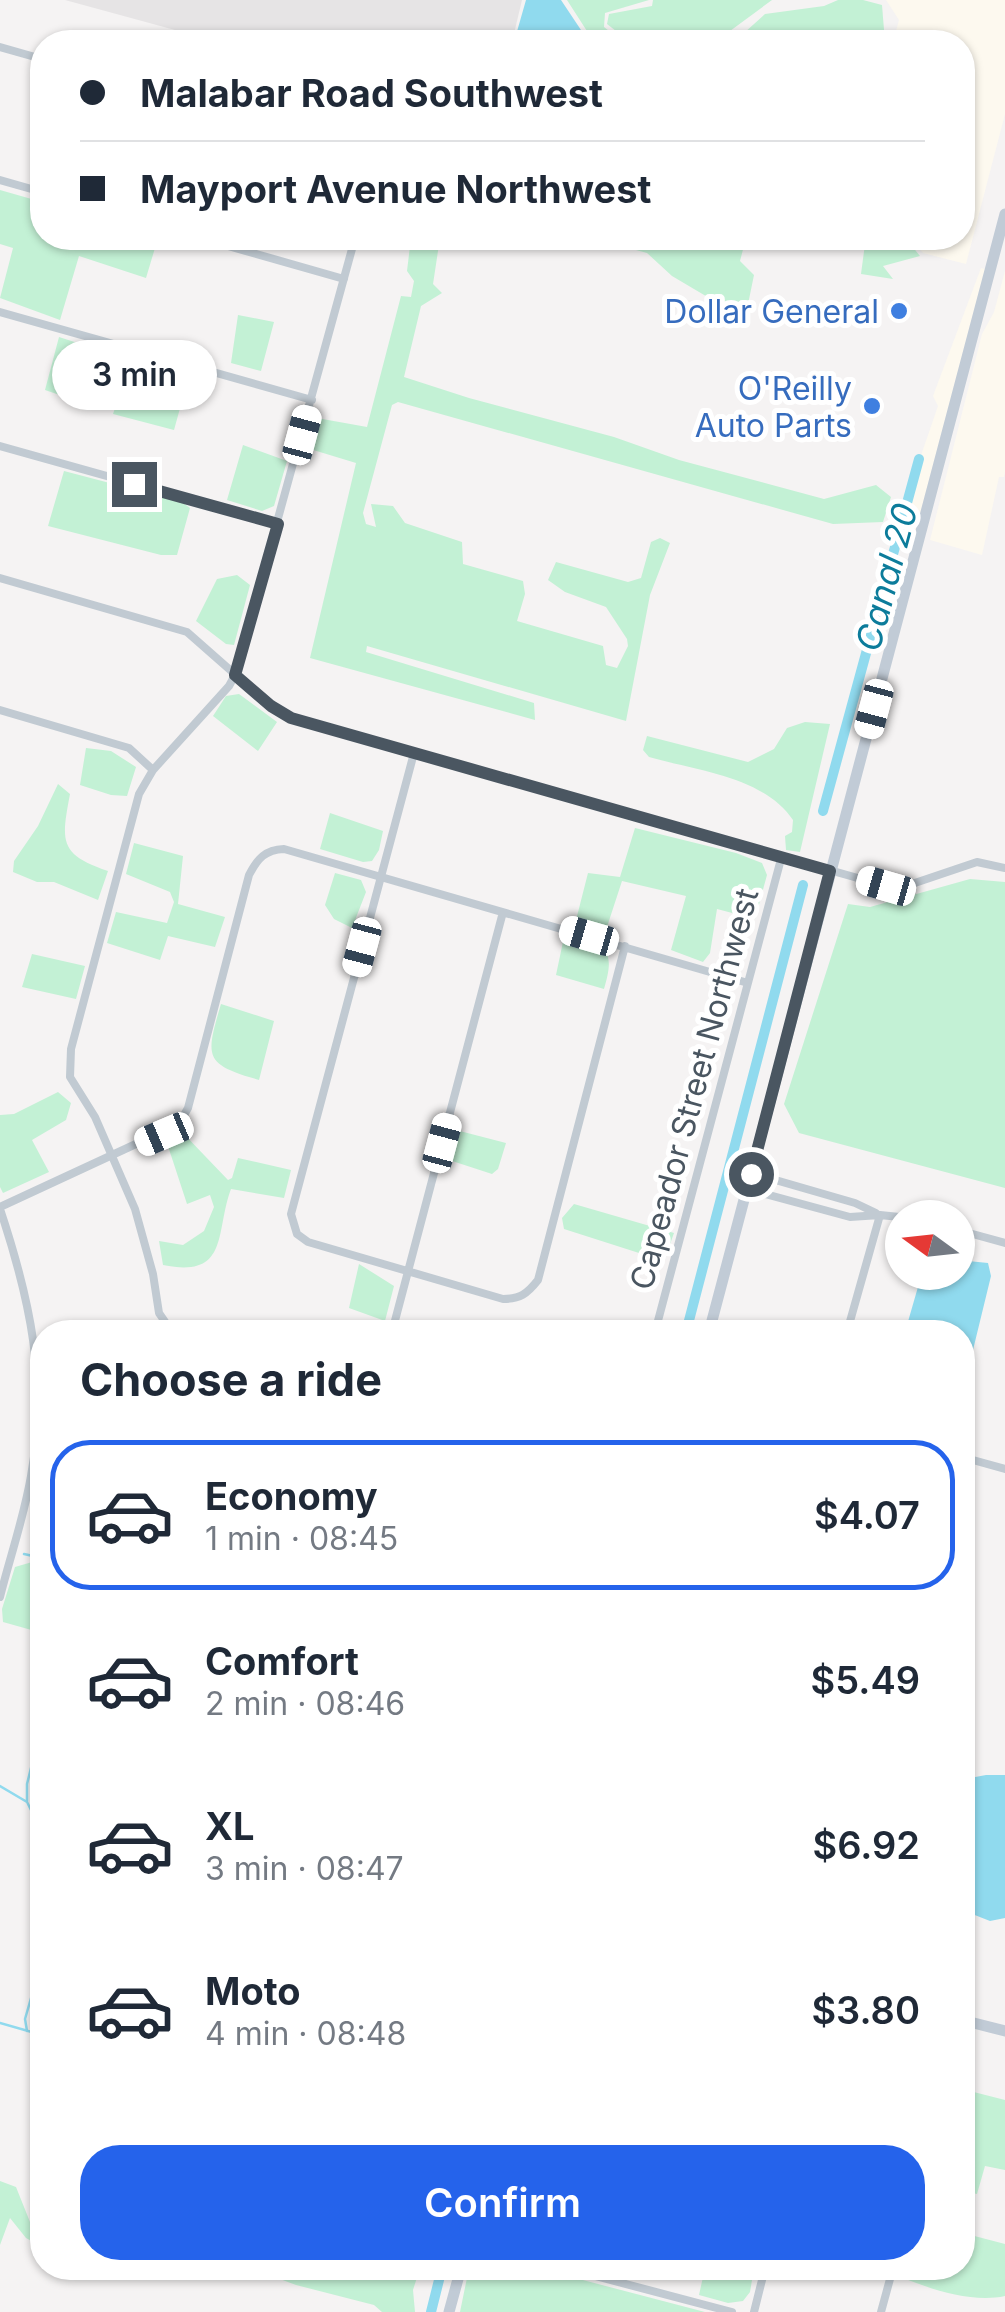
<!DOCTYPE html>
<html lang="en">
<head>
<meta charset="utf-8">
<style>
	body { margin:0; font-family:Inter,sans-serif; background:#f6f6f7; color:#1f2937; height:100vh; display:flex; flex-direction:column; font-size:38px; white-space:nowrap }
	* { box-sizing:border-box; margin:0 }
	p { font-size:32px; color:#747a83 }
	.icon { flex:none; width:55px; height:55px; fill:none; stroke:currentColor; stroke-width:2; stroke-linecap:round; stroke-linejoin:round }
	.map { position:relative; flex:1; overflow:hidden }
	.side { position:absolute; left:30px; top:1320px; width:945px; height:960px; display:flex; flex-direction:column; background:#fff; border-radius:40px; box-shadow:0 2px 8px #0004 }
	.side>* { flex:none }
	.hud { position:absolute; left:30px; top:30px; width:945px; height:220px; border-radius:40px; box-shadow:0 2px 8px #0004; display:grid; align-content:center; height:220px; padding:0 50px; background:#fff }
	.needle { width:65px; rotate:285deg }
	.fabs { position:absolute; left:885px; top:1200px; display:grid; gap:20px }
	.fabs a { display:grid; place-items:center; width:90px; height:90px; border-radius:50%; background:#fff; box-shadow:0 2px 8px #0004; font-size:50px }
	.end { position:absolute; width:45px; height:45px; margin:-22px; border:12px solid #4a5661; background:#fff; box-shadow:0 0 0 5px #fff }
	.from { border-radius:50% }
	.bubble { position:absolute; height:70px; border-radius:35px; background:#fff; box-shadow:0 2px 8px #0004; font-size:32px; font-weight:600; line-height:70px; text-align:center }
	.car { position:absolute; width:30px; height:60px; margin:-30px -15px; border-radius:12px; box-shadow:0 0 8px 2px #0007; background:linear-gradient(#fff 24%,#345 0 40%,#fff 0 76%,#345 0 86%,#fff 0) }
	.hud b { display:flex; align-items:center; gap:35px; height:95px; font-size:38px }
	.hud b+b { border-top:2px solid #e0e1e3 }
	.hud i { width:25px; height:25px; background:#1f2937 }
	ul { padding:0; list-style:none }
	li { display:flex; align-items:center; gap:30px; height:150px; margin:0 20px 15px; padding:0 30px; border:5px solid transparent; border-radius:40px }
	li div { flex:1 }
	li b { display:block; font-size:38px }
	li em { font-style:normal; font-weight:600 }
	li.selected { border-color:#2563eb }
	li>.icon { width:90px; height:90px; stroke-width:1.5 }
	h2 { padding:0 50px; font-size:45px; line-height:120px }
	.primary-button { display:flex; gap:20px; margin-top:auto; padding:20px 50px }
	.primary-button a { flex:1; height:115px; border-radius:40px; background:#2563eb; color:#fff; font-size:40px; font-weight:600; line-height:115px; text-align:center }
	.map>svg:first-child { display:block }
</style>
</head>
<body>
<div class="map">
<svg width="1005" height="2312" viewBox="0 0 1005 2312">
	<rect width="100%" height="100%" fill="#f5f3f3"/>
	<path fill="#fdf9ef" d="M886 0H1005V114L966 264 923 253 910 238H962V42H893L899 20Z
		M981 268 985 269 914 537 895 531 938 406 933 396Z
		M1005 271V472L1004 477H999L982 555 930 540 982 334 994 312Z"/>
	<path fill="#e6e4e5" d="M65 0H522L512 42H219Z"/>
	<path fill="#c3f1d5" d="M567 0H649L605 13 604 27 623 42H594Z
		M653 0H772L715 42H630L607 24 609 14 652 6Z
		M838 0H863L882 5 885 42H734L765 14 824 6Z
		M0 190 42 202V238H158L146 278 79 256 60 320 0 298 13 248 0 244Z
		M411 238H440L433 284 442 293 421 306 404 377 469 398 614 437 679 460 824 499 876 485 891 497 883 522 833 524 398 402 392 405 363 513 366 524 376 527 371 504 393 506 405 523 462 542 463 564 523 581 525 594 517 621 603 646 606 665 617 668 628 646 627 639 606 607 565 592 548 580 556 562 628 582 641 578 651 542 660 538 670 543 650 595 626 721 367 646 366 652 534 703 535 720 310 658 356 463 310 449 317 418 367 427 401 296 411 297 414 281 407 271Z
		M592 238H746L740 261 754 275 746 314 721 305 672 276 647 253Z
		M853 238H900L907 240 920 256 883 266 893 279 861 274 865 244Z
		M238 315 274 322 261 371 231 363Z
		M59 337 93 348 80 402 45 390Z
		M138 356 190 372 174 430 113 414 129 366Z
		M243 445 287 461 274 506 262 511 227 500Z
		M64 471 182 502 190 508 177 555H161L48 526Z
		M237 575 250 585 234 645 226 644 196 621 217 579Z
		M239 694 277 722 258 751 213 716 226 696Z
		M805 722 830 724 800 852 786 850 785 836 792 832 793 820C763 776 697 771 649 757L643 750 647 736 748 762 774 749 787 728Z
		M86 748 111 751 136 767 127 796 111 795 80 785Z
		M58 784 70 794C61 842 59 854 108 871L98 900 54 882H37L13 872 14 861 38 826Z
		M330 813 383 831 379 850 372 861 363 862 320 849Z
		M635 828 736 853 762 863 767 875 755 919 717 909 710 953 703 962 671 950 686 896 622 881 605 933 575 924 588 873 620 877Z
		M134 843 183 856 178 904 225 917 215 947 168 936 160 960 107 943 116 912 167 923 174 902 170 892 126 874Z
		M335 873 361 880 366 892 352 928 334 919 325 905Z
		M970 879 1005 882V1188L799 1133 784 1104 848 904 870 907Z
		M564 937C604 948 617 945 604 989L556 975Z
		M32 954 85 966 76 999 22 987Z
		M221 1004 274 1021 259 1080C204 1064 205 1058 221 1004Z
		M58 1092 71 1103 66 1120 32 1140 49 1172 3 1193 0 1187V1115L14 1114Z
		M452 1129 506 1143 498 1169 492 1174 446 1159Z
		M181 1131 228 1180 232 1178 238 1158 291 1170 284 1198 231 1189C215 1231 230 1279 163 1265L159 1241 183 1245 204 1231 214 1207 210 1195 187 1204 166 1140Z
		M574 1204 674 1233 664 1261 564 1229 562 1218Z
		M359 1264 394 1286 385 1321 349 1308Z
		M39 1560 42 1564V1633L3 1622 2 1609 15 1567Z
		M962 2089 1005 2100V2170L985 2166 977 2194 963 2191Z
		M0 2181 16 2187 32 2227 40 2232 36 2198 42 2189V2247L26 2238 10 2218 0 2245Z
		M963 2233 1005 2244V2296C973 2303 933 2290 903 2278L902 2268H962Z
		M250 2268H420L413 2290 415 2312H382L374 2305 296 2285Z
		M469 2268H537L705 2312H460Z
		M705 2268H754L750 2292 743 2301 728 2303 699 2295Z"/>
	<path fill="#90daee" d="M526 0H561L589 42H514Z
		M958 1260 988 1263 991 1276 963 1391 962 1332H905L922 1273 958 1272Z
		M986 1775H1005V1918L990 1921 962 1910 963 1792 970 1778Z"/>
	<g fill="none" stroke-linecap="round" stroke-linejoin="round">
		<path stroke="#90daee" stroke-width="2.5" d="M24 1554 42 1558
			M0 1786 27 1802 42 1832
			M27 1802V1784L42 1724
			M0 2023 42 2035
			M27 2031 25 2019 42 1960"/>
		<path stroke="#90daee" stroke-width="10" d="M823 811 919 459
			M686 1332 803 885
			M431 2312 442 2268"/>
		<path stroke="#c1cad2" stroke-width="8" d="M0 47 42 59
			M0 180 42 192
			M200 238 344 279
			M0 312 312 400
			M0 446 278 524
			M0 578 187 632 271 706 294 719 886 886 900 888 977 862 1005 868
			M0 710 129 748 153 770
			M414 753 291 1214 297 1234 308 1242 503 1299C520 1299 527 1294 538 1280L625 946
			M751 1173 855 1203 876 1213
			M747 1189 850 1217 880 1215 909 1218
			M0 1207 179 1124 188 1108 249 875C258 858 265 850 284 849L748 983
			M0 1209C30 1299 48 1381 31 1476 24 1517 10 1557 0 1597
			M958 1230 1005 1243
			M172 1332 159 1313 153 1274 135 1209 95 1117 70 1077 71 1049 139 794 153 770 229 686 235 675 355 238
			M392 1332 503 912
			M655 1332 781 859
			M847 1332 880 1215
			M962 1457 1005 1469
			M565 2268 732 2312
			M754 2312 765 2268
			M881 2312 893 2268"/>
		<path stroke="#c1cbd6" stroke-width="11" d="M709 1332 1005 214
			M962 2020 1005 2031
			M449 2312 461 2268"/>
	</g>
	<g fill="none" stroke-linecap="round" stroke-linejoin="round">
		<path stroke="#4a5661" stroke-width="12" d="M134 484 278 524 235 675 271 706 291 718 830 871 751 1174"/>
	</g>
	<g fill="#3f7fe0" stroke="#fff" stroke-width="4">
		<circle cx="899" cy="311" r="10"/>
		<circle cx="872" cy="406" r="10"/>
	</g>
	<g text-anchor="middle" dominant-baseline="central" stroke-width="10" stroke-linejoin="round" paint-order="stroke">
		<g font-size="32" fill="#366cbe" stroke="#fff" text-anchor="end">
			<text x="879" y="311">Dollar General</text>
			<text x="852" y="388">O'Reilly<tspan x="852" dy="37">Auto Parts</tspan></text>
		</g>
		<g font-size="32" fill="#4a5661" stroke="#fff">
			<text transform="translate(694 1089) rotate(-75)">Capeador Street Northwest</text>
		</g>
		<g font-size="35" font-style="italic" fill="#0c7c9b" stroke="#fff">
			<text transform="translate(886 577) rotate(-75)">Canal 20</text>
		</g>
	</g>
</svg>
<div class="fabs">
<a><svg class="needle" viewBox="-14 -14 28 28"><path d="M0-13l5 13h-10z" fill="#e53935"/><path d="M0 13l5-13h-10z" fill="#747a83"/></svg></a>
</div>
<i class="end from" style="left:751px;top:1174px"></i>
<i class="end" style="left:134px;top:484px"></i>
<div class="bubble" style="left:52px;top:340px;width:165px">3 min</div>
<i class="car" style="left:302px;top:435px;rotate:15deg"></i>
<i class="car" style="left:874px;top:709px;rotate:195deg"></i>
<i class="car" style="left:886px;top:886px;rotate:286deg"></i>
<i class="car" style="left:589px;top:936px;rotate:286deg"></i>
<i class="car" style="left:362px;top:947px;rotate:195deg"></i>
<i class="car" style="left:164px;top:1134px;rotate:247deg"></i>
<i class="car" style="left:442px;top:1143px;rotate:15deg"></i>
<div class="hud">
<b><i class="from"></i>Malabar Road Southwest</b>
<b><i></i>Mayport Avenue Northwest</b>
</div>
<section class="side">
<h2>Choose a ride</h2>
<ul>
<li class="selected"><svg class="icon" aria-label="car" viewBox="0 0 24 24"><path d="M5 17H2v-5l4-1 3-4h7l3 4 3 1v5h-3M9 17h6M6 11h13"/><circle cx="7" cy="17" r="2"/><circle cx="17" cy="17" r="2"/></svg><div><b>Economy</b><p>1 min · 08:45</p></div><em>$4.07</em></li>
<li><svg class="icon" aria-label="car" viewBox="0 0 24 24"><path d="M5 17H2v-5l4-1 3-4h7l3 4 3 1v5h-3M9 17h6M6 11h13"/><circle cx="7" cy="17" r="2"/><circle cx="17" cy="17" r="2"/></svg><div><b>Comfort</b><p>2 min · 08:46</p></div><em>$5.49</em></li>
<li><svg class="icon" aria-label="car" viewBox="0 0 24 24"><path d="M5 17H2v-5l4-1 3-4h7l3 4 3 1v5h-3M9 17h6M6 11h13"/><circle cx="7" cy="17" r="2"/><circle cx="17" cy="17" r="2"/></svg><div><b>XL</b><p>3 min · 08:47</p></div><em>$6.92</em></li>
<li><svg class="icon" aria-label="car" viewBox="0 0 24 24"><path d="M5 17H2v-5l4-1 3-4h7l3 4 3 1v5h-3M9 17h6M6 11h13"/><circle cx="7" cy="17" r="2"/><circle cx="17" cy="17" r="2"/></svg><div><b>Moto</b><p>4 min · 08:48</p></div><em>$3.80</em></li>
</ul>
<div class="primary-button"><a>Confirm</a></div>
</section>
</div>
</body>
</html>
